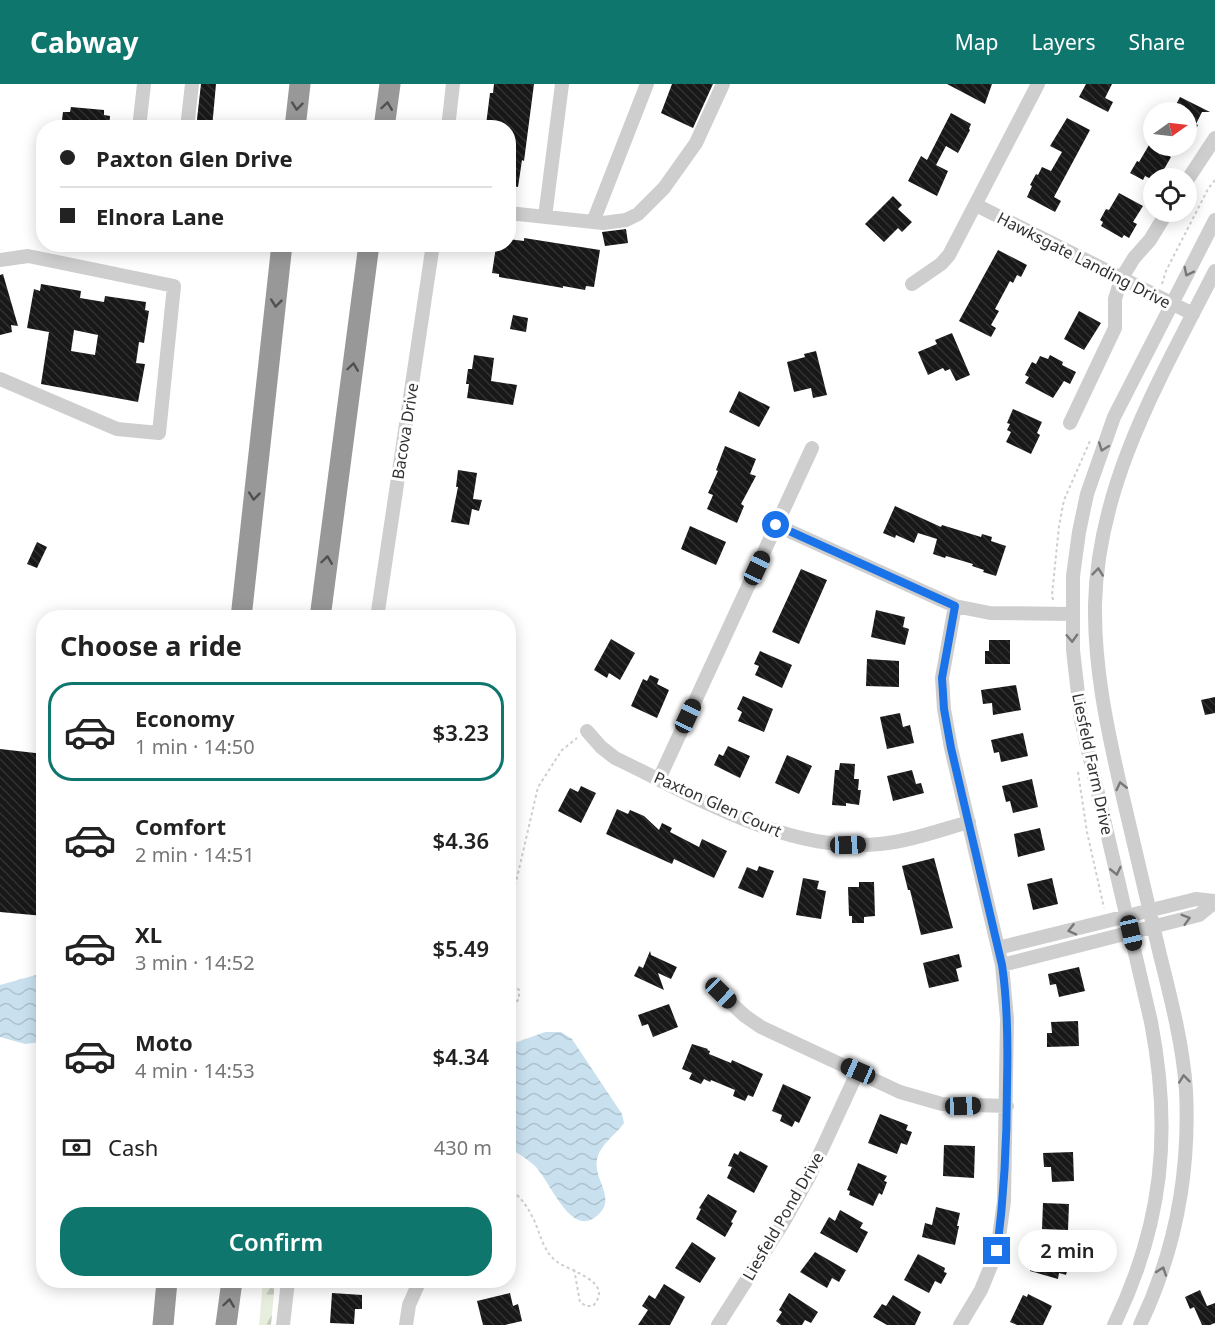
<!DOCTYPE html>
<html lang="en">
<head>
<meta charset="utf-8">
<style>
	body { margin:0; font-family:"Noto Sans",sans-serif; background:#f2f2f2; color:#222; height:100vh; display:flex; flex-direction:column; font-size:22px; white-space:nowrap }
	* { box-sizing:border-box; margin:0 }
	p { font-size:20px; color:#767676 }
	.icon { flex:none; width:33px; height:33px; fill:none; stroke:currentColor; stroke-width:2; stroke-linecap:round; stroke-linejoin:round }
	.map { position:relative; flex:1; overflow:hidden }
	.sheet { position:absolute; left:36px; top:526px; width:480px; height:678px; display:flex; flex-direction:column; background:#fff; border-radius:24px; box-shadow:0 3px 15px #0003 }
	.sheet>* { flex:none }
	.hud { position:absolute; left:36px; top:36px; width:480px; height:132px; border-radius:24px; box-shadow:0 3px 15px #0003; display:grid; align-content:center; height:132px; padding:0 24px; background:#fff }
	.needle { width:39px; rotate:76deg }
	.tools { position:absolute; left:1143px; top:18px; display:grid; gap:12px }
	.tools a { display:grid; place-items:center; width:54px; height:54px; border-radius:50%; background:#fff; box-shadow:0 3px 15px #0003; font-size:30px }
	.end { position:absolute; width:27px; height:27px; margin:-14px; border:8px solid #1a73e8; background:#fff; box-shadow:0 0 0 3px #fff }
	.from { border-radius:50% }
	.bubble { position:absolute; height:42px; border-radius:21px; background:#fff; box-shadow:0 3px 15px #0003; font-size:20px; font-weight:600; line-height:42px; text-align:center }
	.car { position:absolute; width:18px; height:36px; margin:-18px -9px; border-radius:8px; box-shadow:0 0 4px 2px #0007; background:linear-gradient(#222 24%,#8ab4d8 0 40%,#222 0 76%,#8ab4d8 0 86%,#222 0) }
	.hud b { display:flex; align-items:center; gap:21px; height:57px; font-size:22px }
	.hud b+b { border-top:2px solid #e0e0e0 }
	.hud i { width:15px; height:15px; background:#222 }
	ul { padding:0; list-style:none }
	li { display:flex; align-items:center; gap:18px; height:99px; margin:0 12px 9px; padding:0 12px; border:3px solid transparent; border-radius:24px }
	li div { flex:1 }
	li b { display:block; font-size:22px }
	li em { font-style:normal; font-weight:600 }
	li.current { border-color:#0f766e }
	li>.icon { width:54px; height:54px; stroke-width:1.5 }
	h2 { padding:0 24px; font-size:27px; line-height:72px }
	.pay { display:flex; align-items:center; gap:15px; height:66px; padding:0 24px; font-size:22px }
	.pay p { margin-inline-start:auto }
	.cta { display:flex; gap:12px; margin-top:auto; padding:12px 24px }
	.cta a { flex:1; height:69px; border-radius:24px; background:#0f766e; color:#fff; font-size:24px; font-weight:600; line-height:69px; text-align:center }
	header { display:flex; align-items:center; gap:36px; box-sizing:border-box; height:84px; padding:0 30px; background:#0f766e; color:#fff }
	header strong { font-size:28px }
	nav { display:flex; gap:33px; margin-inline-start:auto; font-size:21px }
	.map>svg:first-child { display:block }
</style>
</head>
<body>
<header>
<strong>Cabway</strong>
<nav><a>Map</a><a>Layers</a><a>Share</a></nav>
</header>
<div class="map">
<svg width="1215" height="1241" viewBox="0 0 1215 1241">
	<defs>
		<pattern id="forest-firs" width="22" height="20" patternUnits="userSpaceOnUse" patternTransform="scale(1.5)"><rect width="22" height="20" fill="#e7eede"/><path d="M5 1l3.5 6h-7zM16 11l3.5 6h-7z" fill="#c7cdbf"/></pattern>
		<pattern id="water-waves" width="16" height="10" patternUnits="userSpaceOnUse" patternTransform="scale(1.5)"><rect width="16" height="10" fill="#c9e1ef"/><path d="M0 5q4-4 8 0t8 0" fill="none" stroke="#adc2cd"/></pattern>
		<pattern id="building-back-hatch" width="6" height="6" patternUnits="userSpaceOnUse" patternTransform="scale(1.5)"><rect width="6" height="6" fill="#181818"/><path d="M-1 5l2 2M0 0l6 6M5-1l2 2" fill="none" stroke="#313131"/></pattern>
	</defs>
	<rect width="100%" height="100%" fill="#fff"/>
	<path fill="url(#forest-firs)" d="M263 1197H275L271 1241H259Z"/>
	<path fill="url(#water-waves)" d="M43 889V958L25 960 0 953V901Z
		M545 948H561L572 955 622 1030 624 1039C615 1052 602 1058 597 1075 593 1096 617 1114 598 1131 571 1156 551 1098 535 1082 527 1075 518 1069 509 1064V961Z"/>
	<path fill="url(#building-back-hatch)" fill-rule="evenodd" d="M201 0H216L212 44H196Z
		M494 0H534L524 77 522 76 518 103 508 102V44H489V41H486L490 9H493Z
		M672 0H713L693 44 661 29Z
		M947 0H992L985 20Z
		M1086 0H1112L1105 14 1113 18 1108 28 1079 13Z
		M1180 13 1210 28H1202L1196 40 1198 41 1186 64V28H1172Z
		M71 23 104 26V31L110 32 109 44H61L63 28H70Z
		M951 29 971 40 969 45 970 46 958 69 946 62 936 81 948 87 937 112 908 97 921 72 927 76Z
		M1067 34 1090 46 1054 113 1061 117 1055 128 1027 113 1032 102 1030 101 1036 90 1038 91 1042 83 1051 87 1062 68 1050 62Z
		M1149 61 1171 73 1159 94H1149L1145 92 1143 96 1130 89 1137 77 1139 78Z
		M1119 109 1143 122 1133 138 1137 140 1129 154 1124 151 1122 154 1101 142 1103 138 1100 136 1106 125 1109 126Z
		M893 112 902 121 898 125 912 138 902 148 898 144 884 158 865 140Z
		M626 145 628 159 605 162 602 148Z
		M524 154 600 166 594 203 586 202 585 206 563 202V204L499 193V190L492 189 496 163 498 164 499 160H508V155L524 157Z
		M998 166 1027 181 1021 193 1017 191 1013 199 1010 197 995 225 999 227 991 241 996 244 991 253 959 237Z
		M3 190 18 242 11 241 12 248 0 251V191Z
		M41 200 81 207 80 214 104 218 105 212 146 218 145 226 149 227 144 259 139 258 136 279 145 280 138 318 41 300 49 248 27 244 34 205 40 207ZM74 246 98 251 95 271 71 267Z
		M1079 227 1101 239 1084 266 1064 255Z
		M513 231 528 234 526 248 510 245Z
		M952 249 970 291 956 297 950 285 945 287 943 284 928 291 918 268 937 260 935 256Z
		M816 267 827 311 813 314 811 304 794 308 787 278 805 273 804 270Z
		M474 271 494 274 491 297 517 301 513 321 467 314 469 300H466L468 285H472Z
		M1050 271 1063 278 1062 281 1076 288 1070 300 1064 297 1053 314 1025 299 1029 293 1025 291 1032 278 1036 280 1040 272 1048 275Z
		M739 307 770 323 759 343 729 328Z
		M1013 325 1042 338 1037 349 1040 351 1031 370 1006 358 1011 348 1007 346 1010 340 1007 339Z
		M725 362 756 375 750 390 756 392 741 420 744 422 737 439 707 425 713 411 708 409 718 387 716 386Z
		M458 386 477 389 473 415 482 416 479 427 472 425 469 441 451 438 458 403H456Z
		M895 422 941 443 942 441 981 453 982 450 992 453 991 457 1006 462 996 492 983 488 984 486 972 482 973 480 946 472 945 474 933 470 937 455 918 449 914 459 896 451 895 454 883 449Z
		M690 442 726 458 716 481 681 465Z
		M37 458 47 463 37 484 27 480Z
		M801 485 827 496 799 560 772 548Z
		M876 526 905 533 903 543 909 545 905 561 871 553Z
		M611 555 635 569 620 596 609 589 607 594 594 586Z
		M989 556H1010V580H985V567H989Z
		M760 567 792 581 782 604 755 591 759 582 754 580Z
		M867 575 899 577V603L866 602Z
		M650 591 659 595 657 600 669 606 657 634 631 622 643 595 647 597Z
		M1016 601 1021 626 993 631 992 619 983 620 981 606Z
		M743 612 773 625 764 648 738 637 742 628 737 625Z
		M1215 613V629L1205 631 1201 616Z
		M900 629 903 643 910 641 914 659 887 665 880 633Z
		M1023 649 1028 672 1001 678 999 668 994 669 991 656Z
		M728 662 750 672 740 694 714 681 719 670 723 672Z
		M0 665 44 670V832L0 828Z
		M787 671 812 682 799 710 775 699Z
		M840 679 855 680 854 695H859L858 706H861L859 721 846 719V722L832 721 835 686H839Z
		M912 686 916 700 921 699 924 709 893 717 887 692Z
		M1032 695 1038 723 1013 729 1010 717 1006 718 1002 702Z
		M581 702 596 709 581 739 558 727 570 704 578 708Z
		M617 725 628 730 630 726 644 732 659 746 662 739 672 744 670 748 699 763 702 755 727 767 714 794 674 775 672 780 606 750Z
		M1040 744 1045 766 1018 773 1014 750Z
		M934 774 953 844 921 851 910 806H908L902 782Z
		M759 782 774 787 763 814 738 804 747 783 757 787Z
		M803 794 819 797 817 805 826 807 821 835 796 831Z
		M1052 794 1058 820 1033 826 1027 800Z
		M859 798H874L875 832 864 833V839H852V832H849L848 803H859Z
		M650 867 651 871 677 883 671 895 658 889 664 906 634 892 639 882 643 884Z
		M959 870 962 883 956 885 959 897 929 904 923 879Z
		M1079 883 1085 907 1059 913 1056 900 1050 901 1048 890Z
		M669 920 678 943 653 953 648 940 642 942 638 931Z
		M1078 937 1079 962 1047 963V949H1052L1051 938Z
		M692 960 708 965 707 966 710 967 709 970 731 979 732 976 763 990 753 1013 748 1011 745 1017 733 1012 735 1006 711 996 710 998 704 995 701 1000 689 995 692 989 682 985Z
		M783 1000 811 1013 799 1039 795 1037 792 1043 780 1037 782 1031 772 1027Z
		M880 1030 908 1041 906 1046 912 1048 907 1061 901 1059 897 1070 868 1059Z
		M944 1061 975 1062 974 1094 943 1092Z
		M740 1067 768 1082 754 1109 727 1094 732 1083 728 1082 734 1069 738 1071Z
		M1073 1068 1074 1097 1052 1098 1051 1083H1044L1043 1069Z
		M858 1079 887 1092 884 1097 887 1098 882 1111 879 1109 873 1122 849 1111 850 1107 847 1106Z
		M708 1110 737 1127 731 1138 733 1139 725 1153 696 1135 701 1125 699 1124Z
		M1043 1119 1069 1120 1068 1146 1042 1145Z
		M936 1123 960 1129 957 1142H959L955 1161 922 1153 925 1139 932 1141Z
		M840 1126 863 1139 860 1144 868 1148 857 1169 820 1149 829 1133 835 1137Z
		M692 1158 716 1174 700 1199 675 1184Z
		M1037 1159 1072 1168 1066 1191 1059 1189 1058 1195 1030 1187Z
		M815 1168 846 1186 839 1198 832 1194 827 1204 800 1188Z
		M918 1170 945 1184 944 1188 947 1189 941 1200 935 1197 929 1209 904 1196Z
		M664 1200 685 1213 670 1241H638L648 1226 642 1222 649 1211 655 1215Z
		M1200 1206 1207 1222 1215 1219V1239L1210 1241H1202L1194 1223 1190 1225 1185 1213Z
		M332 1209 362 1211V1225H355L354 1240 330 1239Z
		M510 1209 513 1222 518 1220 522 1237 505 1241H483L477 1217Z
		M789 1209 818 1228 811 1239 805 1236 802 1241H781L776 1237 782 1228 779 1226Z
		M1028 1210 1052 1222 1043 1241H1017L1010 1238 1023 1211 1027 1213Z
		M893 1211 921 1228 915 1241H887L873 1233 882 1220 886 1222Z"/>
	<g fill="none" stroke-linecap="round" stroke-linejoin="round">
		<path stroke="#cecece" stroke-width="2" stroke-dasharray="3 3" stroke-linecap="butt" d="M1162 200 1166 187 1208 105 1215 96
			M1053 516 1052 511 1059 442 1064 416 1090 357
			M1078 688 1087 748 1104 824
			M508 818 516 798 538 703 562 666 577 654
			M508 899H513L519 906V915L516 918H511L508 915
			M508 1103C519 1112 526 1120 532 1132 540 1147 542 1166 556 1177 570 1188 615 1197 593 1222H586L580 1218 574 1185"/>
		<path stroke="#cecece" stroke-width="14" d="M139 44 144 0
			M187 44 192 0
			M448 44 453 0
			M1186 98 1215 54
			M976 121 1193 230
			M508 129 603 139 626 136 638 130 664 104 696 59 723 0
			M545 133 562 0
			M593 138 647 0
			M0 176 28 172 174 202 159 349 117 345 0 295
			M912 200 941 180 949 171 1038 0
			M1070 339 1115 244V215L1121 195 1134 174 1150 156 1167 128
			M776 441 955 522 990 529 1072 530
			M955 522 942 594 944 625 951 664 1002 881 1007 935 1004 1117 997 1167 981 1206 960 1241
			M377 534 433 160
			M587 647 601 663 615 674C695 712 788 770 880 760 910 757 940 746 969 738
			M659 695 812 364
			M998 864 1196 815 1215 817
			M1002 881 1199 831 1215 818
			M721 910 745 932 761 943 900 1008 942 1020 1007 1022
			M283 1241 288 1197
			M406 1241 409 1221 417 1203
			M718 1241 783 1139 809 1093 858 987
			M1114 1241C1163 1140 1172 1047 1151 938L1081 636 1073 566V492L1079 448 1087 410 1114 333 1215 136
			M1140 1241C1175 1168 1190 1087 1186 1006 1183 961 1171 915 1160 871 1147 816 1134 760 1121 705 1107 644 1094 583 1095 520 1098 398 1161 293 1215 187"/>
		<path stroke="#989898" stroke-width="21" d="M295 44 300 0
			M384 44 390 0
			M241 534 282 160
			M320 534 369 160
			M163 1241 167 1197
			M226 1241 232 1197"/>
	</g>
	<defs><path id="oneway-chevron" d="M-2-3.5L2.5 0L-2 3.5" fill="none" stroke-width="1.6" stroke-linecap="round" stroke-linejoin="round" transform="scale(1.5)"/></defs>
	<g stroke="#505050">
		<use href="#oneway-chevron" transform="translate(297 22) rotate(96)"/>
		<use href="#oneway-chevron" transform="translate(387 22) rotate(-82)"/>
		<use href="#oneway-chevron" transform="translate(276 219) rotate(96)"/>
		<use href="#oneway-chevron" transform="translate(353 283) rotate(-82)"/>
		<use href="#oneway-chevron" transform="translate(254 412) rotate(96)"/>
		<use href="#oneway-chevron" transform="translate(327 476) rotate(-82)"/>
		<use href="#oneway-chevron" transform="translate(229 1219) rotate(-82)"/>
	</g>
	<g stroke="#787878">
		<use href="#oneway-chevron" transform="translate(1188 188) rotate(117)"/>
		<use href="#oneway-chevron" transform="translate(1103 363) rotate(110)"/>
		<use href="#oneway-chevron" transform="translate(1098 488) rotate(-84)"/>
		<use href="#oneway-chevron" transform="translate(1072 554) rotate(88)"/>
		<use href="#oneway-chevron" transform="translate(1121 702) rotate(-103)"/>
		<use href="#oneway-chevron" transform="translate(1116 787) rotate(77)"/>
		<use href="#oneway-chevron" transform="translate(1186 835) rotate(-16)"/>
		<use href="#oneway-chevron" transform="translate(1072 846) rotate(166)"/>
		<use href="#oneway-chevron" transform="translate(1184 995) rotate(-96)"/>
		<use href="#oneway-chevron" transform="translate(1162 1187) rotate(-71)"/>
	</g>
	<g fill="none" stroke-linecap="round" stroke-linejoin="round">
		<path stroke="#1a73e8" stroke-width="8" d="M776 441 955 522 942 594 944 625 951 664 1002 881C1008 921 1008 961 1007 1001 1007 1057 1004 1112 997 1167"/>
	</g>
	<g text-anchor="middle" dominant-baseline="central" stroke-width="6" stroke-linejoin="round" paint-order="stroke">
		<g font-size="16" fill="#313131" stroke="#fff">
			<text transform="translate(1084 176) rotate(27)">Hawksgate Landing Drive</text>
			<text transform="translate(405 347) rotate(-81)">Bacova Drive</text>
			<text transform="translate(1093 680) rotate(78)">Liesfeld Farm Drive</text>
			<text transform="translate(718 720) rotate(24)">Paxton Glen Court</text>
			<text transform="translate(783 1132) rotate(-60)">Liesfeld Pond Drive</text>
		</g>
	</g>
</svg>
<div class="tools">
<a><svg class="needle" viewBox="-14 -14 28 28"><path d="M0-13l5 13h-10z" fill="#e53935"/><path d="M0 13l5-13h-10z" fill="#767676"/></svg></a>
<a><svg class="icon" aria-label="locate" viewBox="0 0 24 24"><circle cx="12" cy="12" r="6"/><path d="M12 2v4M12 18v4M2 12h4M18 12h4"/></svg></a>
</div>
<i class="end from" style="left:776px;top:441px"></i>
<i class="end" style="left:997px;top:1167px"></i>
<div class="bubble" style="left:1018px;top:1146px;width:99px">2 min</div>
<i class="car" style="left:757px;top:484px;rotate:25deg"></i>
<i class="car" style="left:688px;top:632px;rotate:25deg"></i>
<i class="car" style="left:848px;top:761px;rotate:88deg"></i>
<i class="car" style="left:1131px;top:849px;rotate:167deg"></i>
<i class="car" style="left:721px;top:909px;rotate:134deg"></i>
<i class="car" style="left:858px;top:987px;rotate:294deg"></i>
<i class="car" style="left:963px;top:1022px;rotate:88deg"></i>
<div class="hud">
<b><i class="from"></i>Paxton Glen Drive</b>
<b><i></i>Elnora Lane</b>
</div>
<section class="sheet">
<h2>Choose a ride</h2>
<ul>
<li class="current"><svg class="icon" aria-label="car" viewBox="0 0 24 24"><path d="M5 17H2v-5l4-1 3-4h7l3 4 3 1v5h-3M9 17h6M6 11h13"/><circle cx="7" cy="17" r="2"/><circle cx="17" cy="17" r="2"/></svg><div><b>Economy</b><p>1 min · 14:50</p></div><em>$3.23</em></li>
<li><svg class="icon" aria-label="car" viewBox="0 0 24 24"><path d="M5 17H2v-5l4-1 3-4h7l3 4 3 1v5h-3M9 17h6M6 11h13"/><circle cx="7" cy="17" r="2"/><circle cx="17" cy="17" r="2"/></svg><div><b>Comfort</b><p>2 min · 14:51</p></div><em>$4.36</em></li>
<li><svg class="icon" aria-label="car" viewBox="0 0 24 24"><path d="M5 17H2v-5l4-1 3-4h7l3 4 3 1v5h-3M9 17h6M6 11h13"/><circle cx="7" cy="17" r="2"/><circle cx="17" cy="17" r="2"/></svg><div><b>XL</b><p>3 min · 14:52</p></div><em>$5.49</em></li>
<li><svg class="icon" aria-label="car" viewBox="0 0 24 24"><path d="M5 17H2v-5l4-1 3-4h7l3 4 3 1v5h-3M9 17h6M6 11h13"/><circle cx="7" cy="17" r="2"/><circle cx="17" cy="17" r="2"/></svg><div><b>Moto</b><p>4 min · 14:53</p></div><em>$4.34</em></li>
</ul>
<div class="pay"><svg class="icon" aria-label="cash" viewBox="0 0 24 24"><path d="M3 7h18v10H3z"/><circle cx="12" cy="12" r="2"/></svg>Cash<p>430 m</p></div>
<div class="cta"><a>Confirm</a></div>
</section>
</div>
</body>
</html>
